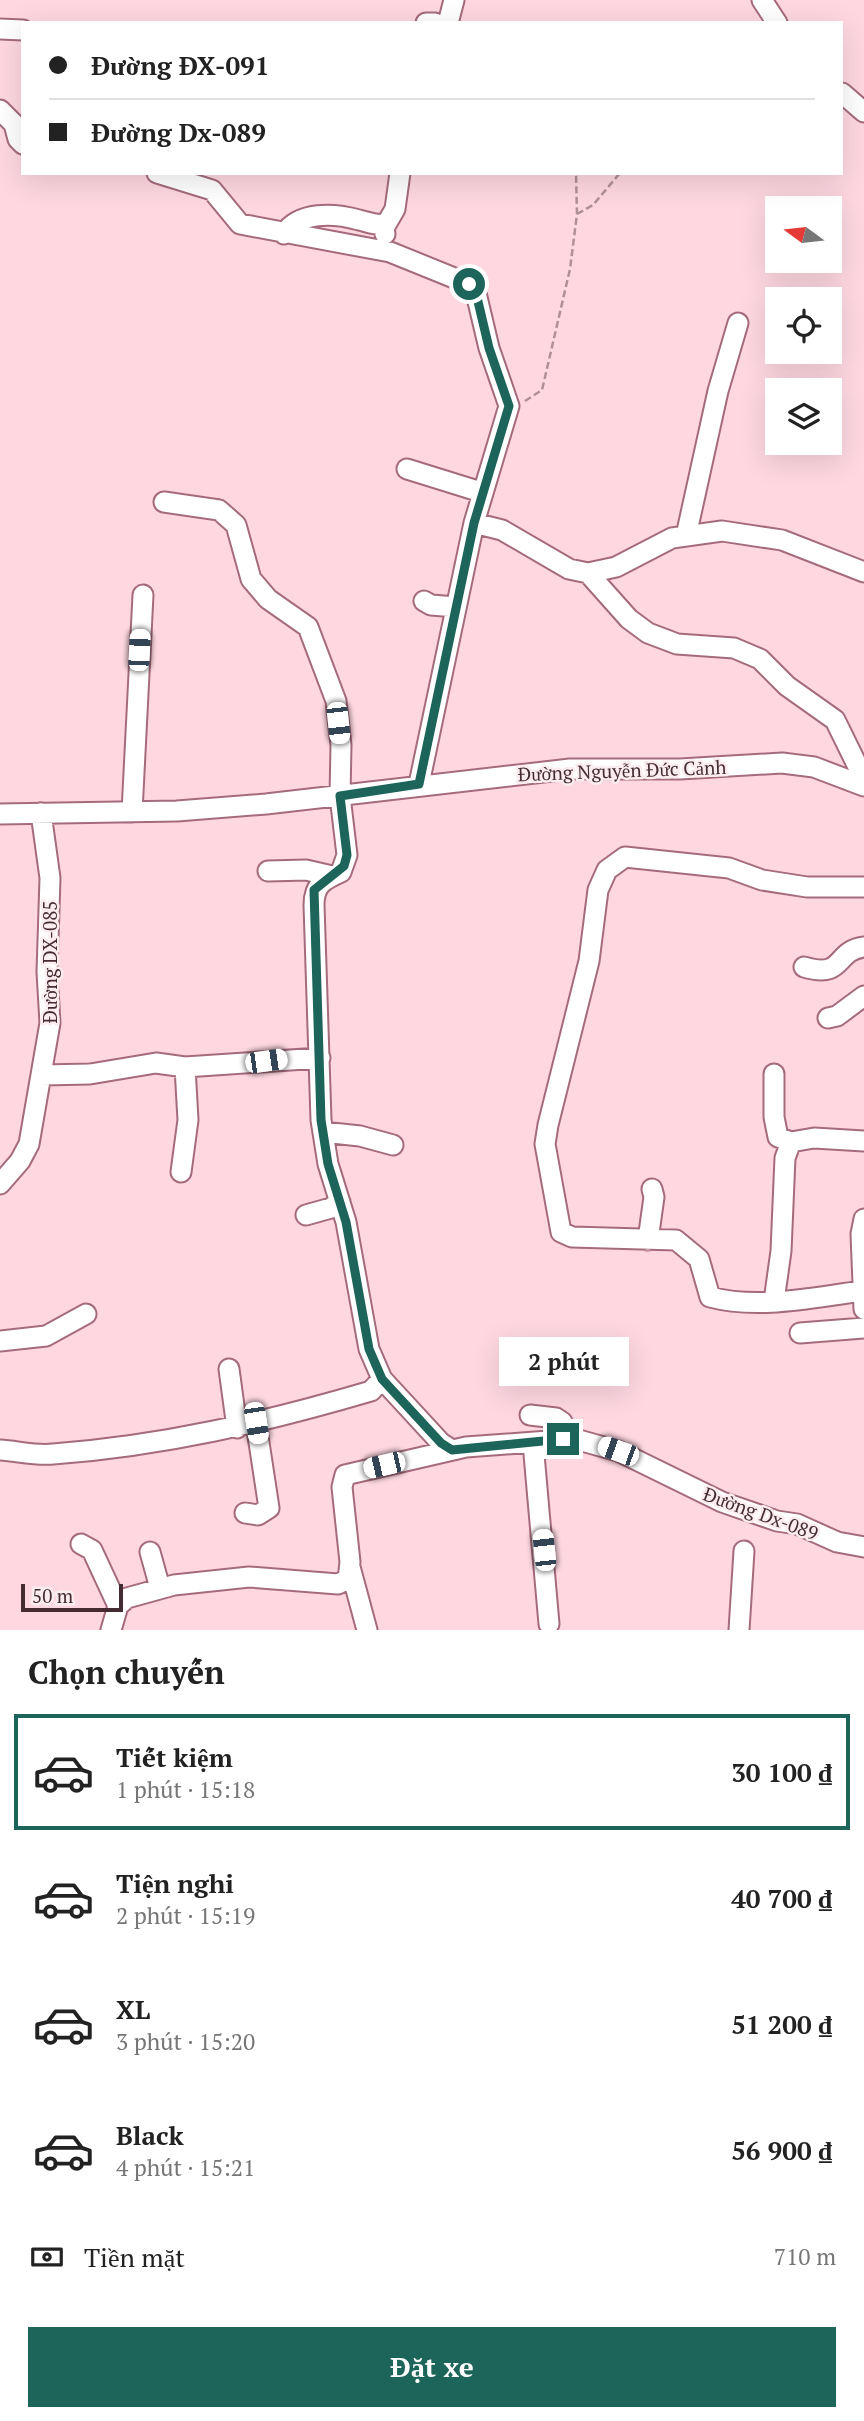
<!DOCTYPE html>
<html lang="vi">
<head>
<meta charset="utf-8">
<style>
	body { margin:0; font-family:"PT Serif",serif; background:#f2f2f2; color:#222; height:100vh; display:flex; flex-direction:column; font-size:26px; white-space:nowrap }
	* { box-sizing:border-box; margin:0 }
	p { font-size:23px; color:#767676 }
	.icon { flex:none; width:38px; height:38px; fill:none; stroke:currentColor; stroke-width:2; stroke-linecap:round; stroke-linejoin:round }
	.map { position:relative; height:1630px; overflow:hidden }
	.details { display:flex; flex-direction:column; background:#fff; flex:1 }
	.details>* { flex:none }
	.hud { position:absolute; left:21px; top:21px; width:822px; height:154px; border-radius:0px; box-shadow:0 7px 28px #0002; display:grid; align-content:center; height:154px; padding:0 28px; background:#fff }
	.needle { width:46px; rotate:285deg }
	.fabs { position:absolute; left:765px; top:196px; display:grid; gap:14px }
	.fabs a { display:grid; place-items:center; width:77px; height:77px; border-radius:0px; background:#fff; box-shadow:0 7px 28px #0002; font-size:35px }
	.scale { position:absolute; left:21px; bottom:18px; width:102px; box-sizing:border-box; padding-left:7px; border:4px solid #452c33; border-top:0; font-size:19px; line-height:24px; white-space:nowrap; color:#452c33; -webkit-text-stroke:5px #faecef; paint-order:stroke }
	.end { position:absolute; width:32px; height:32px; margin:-16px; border:9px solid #1d655a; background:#fff; box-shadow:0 0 0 4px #fff }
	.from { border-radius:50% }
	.bubble { position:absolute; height:49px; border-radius:0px; background:#fff; box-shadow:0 7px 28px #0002; font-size:23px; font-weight:700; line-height:49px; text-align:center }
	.car { position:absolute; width:21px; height:42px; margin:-21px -10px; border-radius:9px; box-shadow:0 0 5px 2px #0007; background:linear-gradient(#fff 24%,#345 0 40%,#fff 0 76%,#345 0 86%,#fff 0) }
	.hud b { display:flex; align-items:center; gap:24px; height:66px; font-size:26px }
	.hud b+b { border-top:2px solid #e0e0e0 }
	.hud i { width:18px; height:18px; background:#222 }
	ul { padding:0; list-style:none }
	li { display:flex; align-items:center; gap:21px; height:116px; margin:0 14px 10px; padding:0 14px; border:4px solid transparent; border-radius:0px }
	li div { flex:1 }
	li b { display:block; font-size:26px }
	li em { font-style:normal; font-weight:700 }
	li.current { border-color:#1d655a }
	li>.icon { width:63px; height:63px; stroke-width:1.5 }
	h2 { padding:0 28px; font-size:32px; line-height:84px }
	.pay { display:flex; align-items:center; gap:18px; height:77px; padding:0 28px; font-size:26px }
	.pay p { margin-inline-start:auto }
	.button { display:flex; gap:14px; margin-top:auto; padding:14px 28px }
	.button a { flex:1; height:80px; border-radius:0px; background:#1d655a; color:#fff; font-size:28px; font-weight:700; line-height:80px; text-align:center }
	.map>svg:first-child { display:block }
</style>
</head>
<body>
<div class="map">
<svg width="864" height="1630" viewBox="0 0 864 1630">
	<rect width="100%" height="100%" fill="#fed7e1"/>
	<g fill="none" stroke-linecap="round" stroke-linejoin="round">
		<g stroke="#a56b7c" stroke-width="23">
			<path id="minor" d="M762 0 777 23
				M426 23H435
				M448 23 454 0
				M0 29 23 30
				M842 93 864 112
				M0 110 14 124 18 139 23 144
				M157 173 212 190 240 224 390 252 469 284 476 293 489 348 509 406 474 523 419 784
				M284 234C299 211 334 213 359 220 369 222 376 226 386 224
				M385 234 384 228 395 209 400 173
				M407 469 481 492
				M164 502 219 510 236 525 251 579 268 599 308 627 336 701 341 745 340 796 347 855 341 872C323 880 314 885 314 905L321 1120 328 1164 346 1222 369 1349 382 1379 441 1443 452 1450
				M474 523 502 530 569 569 588 573 616 567 672 538 722 531 782 540 864 572
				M686 536 718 391 738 323
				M588 573 629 619 648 633 677 644 734 648 760 659 787 686 835 720 864 779
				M424 601 431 605 456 607
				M132 812 143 595
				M0 814 177 811 266 804 570 769H680L782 763 814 767 864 786
				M268 871 306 870 332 876
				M804 967C846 979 833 951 864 947
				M828 1018 837 1016 864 996
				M774 1074V1117L778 1137 791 1142 814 1138 864 1141
				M42 1075 90 1074 156 1063 185 1067 320 1058
				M323 1132 360 1136 393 1145
				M181 1172 188 1120 185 1067
				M0 1184 20 1161 29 1144 50 1023 47 972 50 878 41 813
				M306 1215 331 1208 340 1202
				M864 1219 861 1234 864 1309
				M648 1240 654 1197 652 1189
				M863 1291C814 1297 759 1310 710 1297L699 1259 676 1240 572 1237 561 1232 545 1144 548 1125 589 961 598 890 607 870 625 857 729 868 762 880 807 887H864
				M774 1301 781 1251 785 1158 791 1142
				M800 1333 864 1328
				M0 1341 46 1336 86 1314
				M229 1369 237 1428
				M530 1415 556 1418 562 1422 563 1439
				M533 1443 549 1624
				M0 1450C17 1451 36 1456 53 1454 162 1446 266 1422 371 1391L382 1379
				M245 1513 258 1515 269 1508 256 1423
				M81 1544 92 1550 118 1606
				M150 1552 160 1588
				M350 1567 367 1630
				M111 1630 118 1606 127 1598 174 1585 249 1577 338 1584 348 1579 350 1562 342 1487 345 1475 466 1447 575 1439 618 1451 722 1502 777 1521 797 1524 837 1542 864 1547
				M739 1630 744 1551"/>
		</g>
		<path stroke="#b08f98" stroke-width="2.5" stroke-dasharray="7 3.5" stroke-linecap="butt" d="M577 214 593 205 620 173
			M525 401 542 390 570 269 577 214 576 173"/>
		<use href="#minor" stroke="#fff" stroke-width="19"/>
	</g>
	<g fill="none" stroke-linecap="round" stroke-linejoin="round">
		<path stroke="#1d655a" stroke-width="9" d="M469 284 476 293 489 348 509 406 474 523 419 784 340 796 347 855 344 866 314 890 321 1120 328 1164 346 1222 369 1349 382 1379 441 1443 452 1450 563 1439"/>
	</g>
	<g text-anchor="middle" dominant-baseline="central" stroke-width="5" stroke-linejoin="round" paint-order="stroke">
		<g font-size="19" fill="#452c33" stroke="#faecef">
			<text transform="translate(622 770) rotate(-2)">Đường Nguyễn Đức Cảnh</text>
			<text transform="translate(49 962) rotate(-90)">Đường DX-085</text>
			<text transform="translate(761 1513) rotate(20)">Đường Dx-089</text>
		</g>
	</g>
</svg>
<div class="fabs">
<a><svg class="needle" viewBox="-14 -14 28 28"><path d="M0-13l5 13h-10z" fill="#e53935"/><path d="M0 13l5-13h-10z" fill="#767676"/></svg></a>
<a><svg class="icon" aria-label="locate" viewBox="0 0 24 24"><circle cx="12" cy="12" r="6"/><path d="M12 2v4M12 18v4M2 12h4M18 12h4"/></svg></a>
<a><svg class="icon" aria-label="layers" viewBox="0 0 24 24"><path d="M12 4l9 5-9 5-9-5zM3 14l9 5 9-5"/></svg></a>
</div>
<div class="scale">50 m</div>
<i class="end from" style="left:469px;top:284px"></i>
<i class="end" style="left:563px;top:1439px"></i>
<div class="bubble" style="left:499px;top:1337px;width:130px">2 phút</div>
<i class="car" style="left:139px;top:650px;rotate:3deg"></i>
<i class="car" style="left:338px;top:723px;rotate:174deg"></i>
<i class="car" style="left:266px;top:1061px;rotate:82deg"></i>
<i class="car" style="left:256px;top:1423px;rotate:171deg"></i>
<i class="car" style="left:618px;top:1451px;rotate:290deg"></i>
<i class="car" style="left:384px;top:1465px;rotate:257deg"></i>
<i class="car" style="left:544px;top:1550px;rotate:354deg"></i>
<div class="hud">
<b><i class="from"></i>Đường ĐX-091</b>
<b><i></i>Đường Dx-089</b>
</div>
</div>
<section class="details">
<h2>Chọn chuyến</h2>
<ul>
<li class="current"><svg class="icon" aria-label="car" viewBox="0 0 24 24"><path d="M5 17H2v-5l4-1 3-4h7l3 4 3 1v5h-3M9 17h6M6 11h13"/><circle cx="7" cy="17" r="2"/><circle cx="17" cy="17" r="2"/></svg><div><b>Tiết kiệm</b><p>1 phút · 15:18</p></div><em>30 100 ₫</em></li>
<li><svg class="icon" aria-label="car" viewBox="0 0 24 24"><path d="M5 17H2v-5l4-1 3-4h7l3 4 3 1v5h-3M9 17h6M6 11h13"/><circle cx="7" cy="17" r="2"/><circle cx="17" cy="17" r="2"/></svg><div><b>Tiện nghi</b><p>2 phút · 15:19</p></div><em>40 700 ₫</em></li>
<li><svg class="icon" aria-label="car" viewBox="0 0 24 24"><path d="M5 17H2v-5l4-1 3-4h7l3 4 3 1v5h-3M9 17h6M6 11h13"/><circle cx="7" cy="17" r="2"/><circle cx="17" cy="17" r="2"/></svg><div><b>XL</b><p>3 phút · 15:20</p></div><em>51 200 ₫</em></li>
<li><svg class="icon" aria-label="car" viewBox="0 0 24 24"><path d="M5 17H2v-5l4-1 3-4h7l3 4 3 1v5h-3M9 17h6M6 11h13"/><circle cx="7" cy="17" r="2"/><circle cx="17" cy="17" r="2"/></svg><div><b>Black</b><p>4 phút · 15:21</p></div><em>56 900 ₫</em></li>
</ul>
<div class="pay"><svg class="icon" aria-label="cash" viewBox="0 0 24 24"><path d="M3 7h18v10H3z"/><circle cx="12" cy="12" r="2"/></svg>Tiền mặt<p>710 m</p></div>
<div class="button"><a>Đặt xe</a></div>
</section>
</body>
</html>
